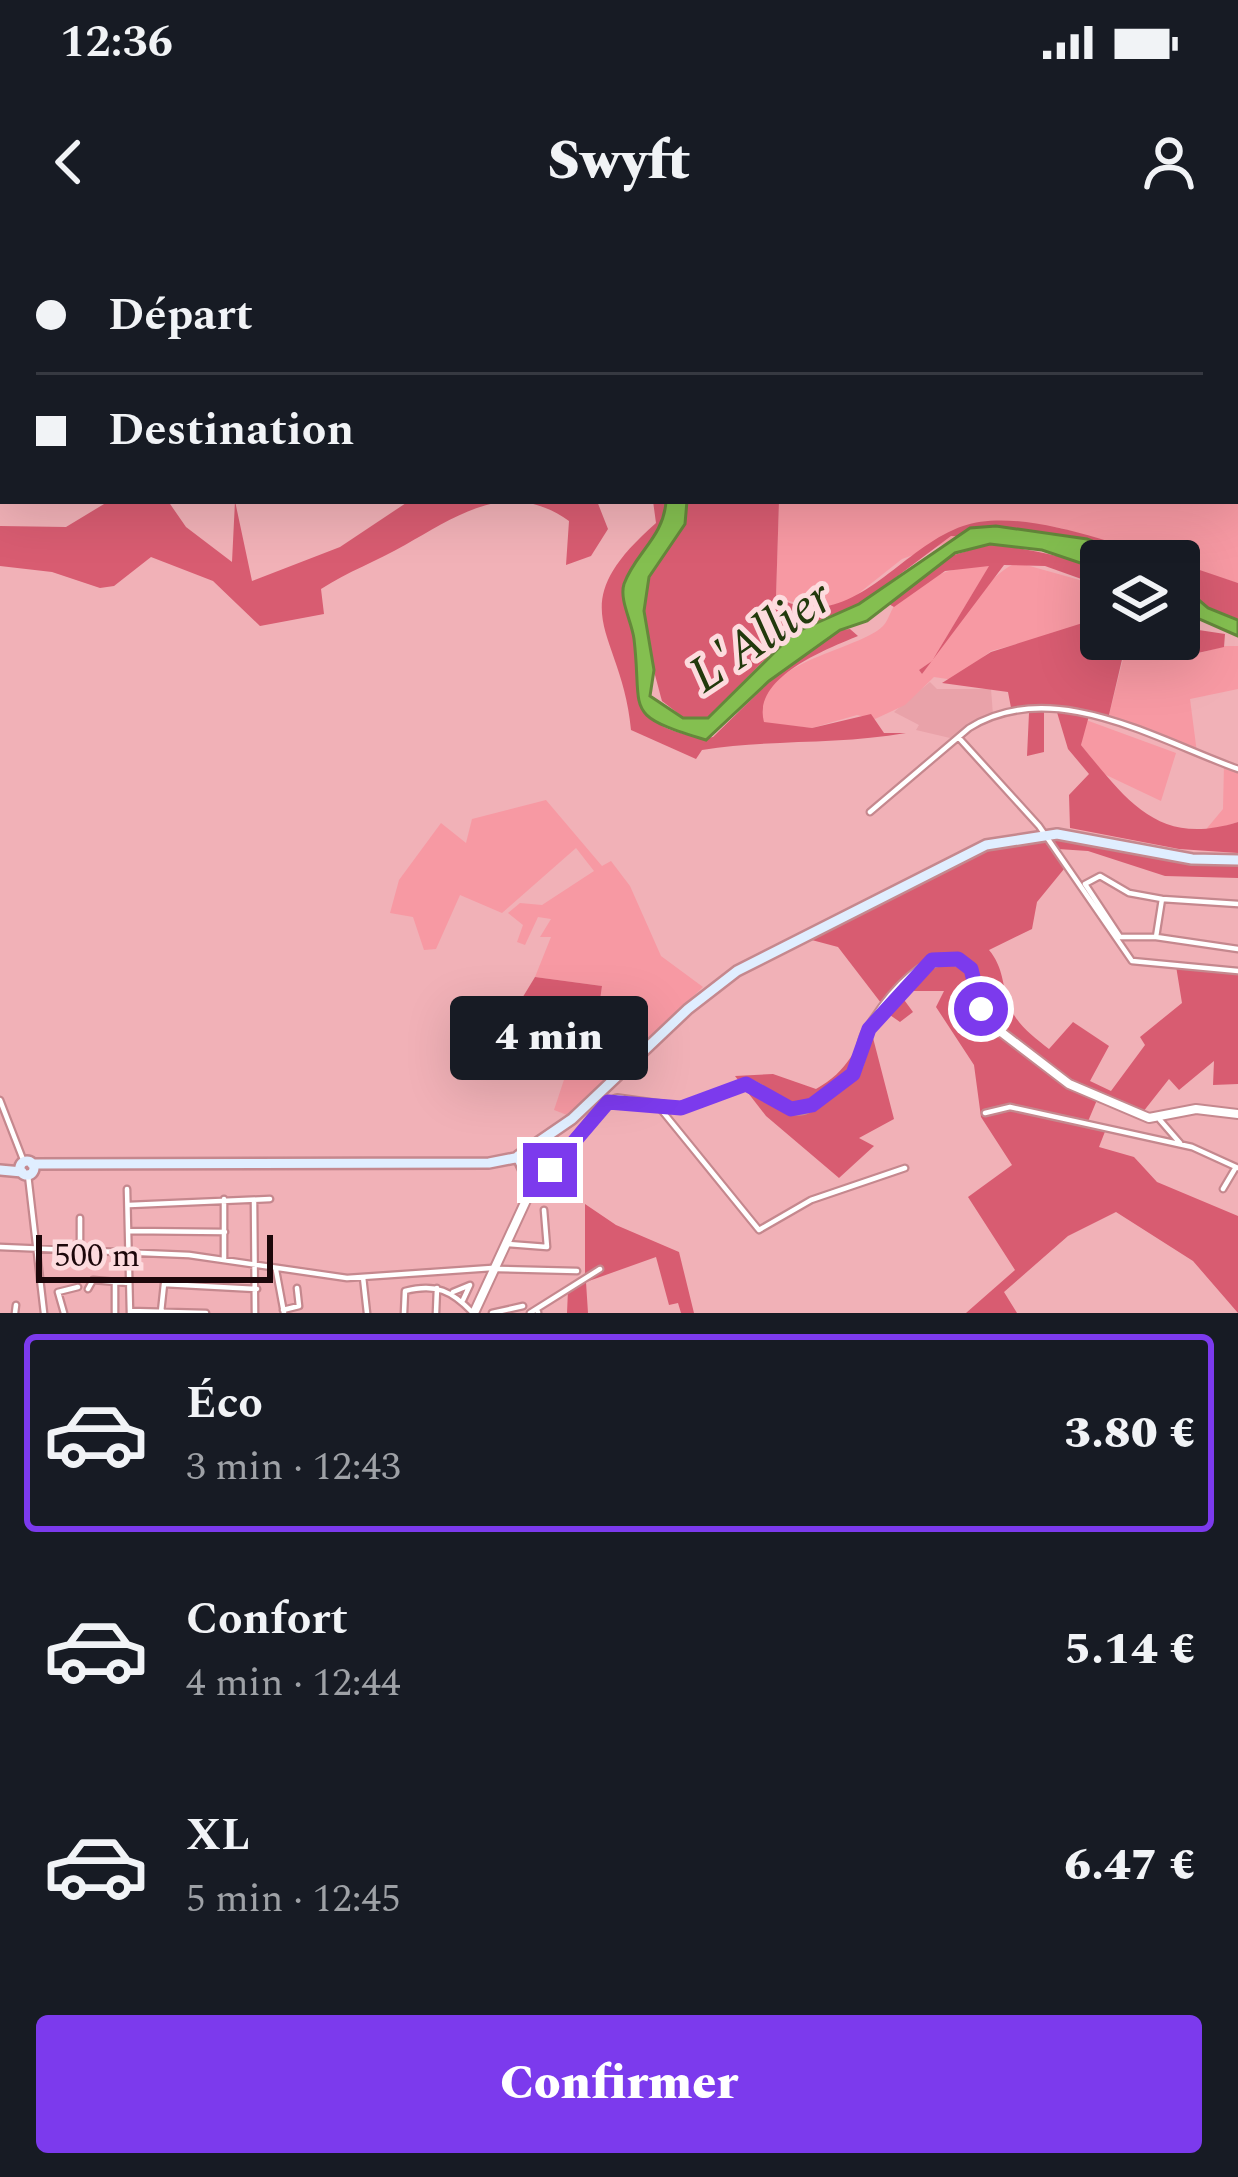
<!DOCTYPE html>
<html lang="fr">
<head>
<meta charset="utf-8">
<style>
	body { margin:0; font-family:Spectral,serif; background:#242831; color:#f1f3f6; height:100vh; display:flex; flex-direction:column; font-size:45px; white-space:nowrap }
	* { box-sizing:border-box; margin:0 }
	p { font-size:39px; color:#9ea1a6 }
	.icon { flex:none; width:66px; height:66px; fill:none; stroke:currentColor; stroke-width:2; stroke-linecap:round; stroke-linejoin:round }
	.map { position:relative; height:1073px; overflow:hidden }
	.panel { display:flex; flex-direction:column; background:#171b24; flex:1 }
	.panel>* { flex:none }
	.top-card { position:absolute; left:0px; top:0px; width:1239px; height:264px; box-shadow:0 12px 48px #0002; display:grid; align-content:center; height:264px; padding:0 36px; background:#171b24 }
	.tools { position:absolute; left:1080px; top:300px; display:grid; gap:24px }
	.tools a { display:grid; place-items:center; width:120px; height:120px; border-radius:12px; background:#171b24; box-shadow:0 12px 48px #0002; font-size:60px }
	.scale { position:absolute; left:36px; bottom:30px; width:237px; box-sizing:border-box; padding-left:12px; border:6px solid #1c070a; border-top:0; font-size:33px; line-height:42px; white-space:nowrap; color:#1c070a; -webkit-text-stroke:9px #fddbde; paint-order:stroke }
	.end { position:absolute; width:54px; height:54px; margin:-27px; border:15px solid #7c3aed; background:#fff; box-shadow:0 0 0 6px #fff }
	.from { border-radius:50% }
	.bubble { position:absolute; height:84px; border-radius:12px; background:#171b24; box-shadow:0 12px 48px #0002; font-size:39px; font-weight:800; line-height:84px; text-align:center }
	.top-card b { display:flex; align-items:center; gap:42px; height:114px; font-size:45px }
	.top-card b+b { border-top:3px solid #363941 }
	.top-card i { width:30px; height:30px; background:#f1f3f6 }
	ul { padding:21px 0 0; list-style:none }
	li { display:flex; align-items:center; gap:36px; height:198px; margin:0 24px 18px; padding:0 12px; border:6px solid transparent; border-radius:12px }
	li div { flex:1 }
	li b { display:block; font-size:45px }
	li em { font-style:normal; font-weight:800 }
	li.on { border-color:#7c3aed }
	li>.icon { width:108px; height:108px; stroke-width:1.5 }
	.button { display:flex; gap:24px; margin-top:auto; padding:24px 36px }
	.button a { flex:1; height:138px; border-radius:12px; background:#7c3aed; color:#fff; font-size:48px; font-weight:800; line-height:138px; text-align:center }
	.status { display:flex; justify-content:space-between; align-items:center; height:84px; padding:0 60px; background:#171b24; direction:ltr }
	.status svg { height:33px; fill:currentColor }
	header { display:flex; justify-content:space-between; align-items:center; height:156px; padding:0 36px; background:#171b24; font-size:54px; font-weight:800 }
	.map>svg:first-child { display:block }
</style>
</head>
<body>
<div class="status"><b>12:36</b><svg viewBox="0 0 49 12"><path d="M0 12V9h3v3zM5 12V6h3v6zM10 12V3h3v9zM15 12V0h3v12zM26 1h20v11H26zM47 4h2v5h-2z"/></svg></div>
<header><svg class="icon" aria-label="back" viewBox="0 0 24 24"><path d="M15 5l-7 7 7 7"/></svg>Swyft<svg class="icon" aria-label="person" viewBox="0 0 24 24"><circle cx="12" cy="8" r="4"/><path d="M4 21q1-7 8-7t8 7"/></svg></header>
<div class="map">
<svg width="1238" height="1073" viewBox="0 0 1238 1073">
	<rect width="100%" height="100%" fill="#f1b1b7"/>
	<path fill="#e9a2a9" d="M930 442 937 449H991L993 475 950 498 916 490 919 485 894 472Z"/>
	<path fill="#f799a3" d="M838 0H1238V343L1061 288 1002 283 902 319 849 361 817 369 776 357 779 261H1236V3Z
		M1019 323 1101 346V381L991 411 954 440 934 437 905 465 875 479 857 475 812 488 764 483C747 422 857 412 883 386 889 380 891 368 897 362 920 336 957 326 990 325L932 421 919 430 922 434C943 406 989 327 1019 323Z
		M1225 406H1238V449L1190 459 1197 513 1108 479 1125 411 1185 417Z
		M1086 480 1176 513 1161 561 1104 534 1081 505Z
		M1224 524 1238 529V582L1203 593 1223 569Z
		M546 560 602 626 611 621 630 646 661 716 703 747 567 875 554 870 585 776 600 760 602 746 535 737 551 697H540L551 679 538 677 525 705 517 702 523 685 508 673 520 663 542 665 594 631 576 608 502 673 460 655 436 709 424 710 413 677 390 673 399 640 441 583 466 603 472 579Z"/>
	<path fill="#d85c71" d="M109 261H168L186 287 232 322 235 261 252 341 340 307 409 261H597L608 289 591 316 566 325 569 281C509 238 458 275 405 305 377 321 347 332 321 349L324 374 260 386 213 341 151 317 114 346 100 348 52 332 0 326V286L66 287Z
		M653 261H666C664 297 635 313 624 344 619 360 632 382 634 399 639 438 630 478 677 492 689 495 700 500 713 497L769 442 840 390 850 389 858 396C824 410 752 438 764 482L812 488 871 474 884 493H906C839 505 770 499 702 510L696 519 631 490C622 389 557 370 656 283Z
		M687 261H779L776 357C851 397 898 308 963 286 1020 266 1116 305 1172 321H1143L1087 299 951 296 859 365 823 378 775 409 708 478H684L662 461C653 425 635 375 649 337 659 307 685 294 687 261Z
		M990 304C1029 309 1064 316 1101 330V346L1045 326 1004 325 922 434 919 430 932 421 989 326 945 331 894 367 887 363 941 319Z
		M1179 323 1238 343V380L1208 368 1179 343Z
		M1089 381H1101V399H1179V387L1225 394 1224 407 1185 416 1124 411 1108 479 1090 472 1081 505C1128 562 1159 607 1238 582V613L1179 609 1070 588 1069 555 1089 534 1068 509 1056 469 1044 470V512L1027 516 1029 473H1012L1008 452 942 443 991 412Z
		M1052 596 1238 622V638L1165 636 1088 611 1058 609Z
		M1043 599 1064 629 1037 662 1032 689 989 710C1004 728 1002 745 1009 765 1017 785 1033 796 1049 809L1073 782 1109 806 1090 841 1111 851 1145 805 1140 797 1182 763 1176 726 1238 733V844L1213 845 1214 821 1179 850 1169 839 1139 877 1097 860 1086 886 1106 889 1099 907 1134 917 1157 942 1238 976V1073L1193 1021 1116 972 1068 996 1004 1052 1017 1073H966L1015 1030 968 957 1012 925 981 877 974 825 936 767 944 751H908L902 757 913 772 900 782 887 773 872 794 894 879 859 898 874 906 839 938 766 876 735 836 773 834 816 849C853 829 860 798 881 763L838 707 808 699 984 612Z
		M535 737 602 746 600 760 585 776 521 760Z
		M585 964 616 985 679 1012 694 1073H681L678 1063 669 1065 656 1017 586 1042 588 1073H567L568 1050 585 1042Z"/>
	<path fill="#84bf50" stroke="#65883b" stroke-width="3" d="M666 261H687L685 284 649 337 644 371 654 430 650 456 683 478H708L794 393 859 364 970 288 996 286 1087 299 1143 321H1101V330L1042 310 990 304 955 313 867 381 840 390 769 441 706 500C621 474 643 474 634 399 632 382 619 360 624 344 635 313 664 297 666 261Z
		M1179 343 1208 368 1238 380V396L1179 370Z"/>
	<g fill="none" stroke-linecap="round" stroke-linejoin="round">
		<path stroke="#65883b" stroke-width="3" d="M768 3 770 0"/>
		<g stroke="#c5888e" stroke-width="9">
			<path id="minor" d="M1098 366 1101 356
				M959 498 1039 586 1132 721 1238 731
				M870 572 969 488C1052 436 1157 500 1238 529
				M1238 664 1162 659 1156 697 1238 709
				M1156 697H1120L1085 644 1100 636 1129 653 1162 659
				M0 860 24 922
				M659 867 759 990 811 960 905 928
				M985 873 1010 867 1192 907 1238 928
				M1160 880 1180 903
				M28 935 44 1073
				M127 949 130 1073
				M1223 949 1236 927
				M224 959V1019
				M254 960 255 1073
				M129 965 270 959
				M80 978V1011
				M129 991 225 992
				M507 1004 547 1007 544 970
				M0 1007 189 1015 347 1038 492 1028
				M498 1029 577 1031
				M276 1030 284 1073
				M363 1037 367 1073
				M88 1049 93 1040 129 1043
				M453 1052 470 1045 463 1060
				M283 1070 299 1066 297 1048
				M130 1071 206 1073
				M161 1072 164 1044 257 1049
				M538 1072V1073
				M15 1073 16 1065
				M64 1073 58 1052 78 1047
				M115 1073V1042
				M404 1073 405 1051C436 1043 452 1051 473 1073
				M436 1073 437 1048
				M492 1073 523 1066
				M530 1073 600 1029"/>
		</g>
		<g stroke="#c5888e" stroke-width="12">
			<path id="tertiary" d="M474 1073 529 954 603 865 617 859 681 868 746 844C766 848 784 875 804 869 810 867 853 834 856 829 862 818 860 804 866 793 885 761 933 695 971 729L980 766 992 785 1069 844 1149 878 1196 869 1238 874"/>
		</g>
		<g stroke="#c5888e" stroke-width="14">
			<path id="secondary" d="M518 916 572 879 688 769 737 731 986 605 1057 594 1192 619 1238 620
				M518 917 533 950
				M20 928a7 7 0 1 1 14 0a7 7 0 1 1-14 0Z
				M32 924 489 923 520 917
				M0 930 22 932"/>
		</g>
		<use href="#minor" stroke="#fff" stroke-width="4.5"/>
		<use href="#tertiary" stroke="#fff" stroke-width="8"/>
		<use href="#secondary" stroke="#e0eeff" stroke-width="9"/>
	</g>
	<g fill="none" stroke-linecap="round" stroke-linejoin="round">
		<path stroke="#7c3aed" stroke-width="15" d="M550 930 608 862 681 868 746 844 791 869 812 865 853 834 869 789 932 720 958 719 971 729 981 769"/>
	</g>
	<g text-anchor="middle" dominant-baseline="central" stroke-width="10" stroke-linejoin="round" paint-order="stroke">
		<g font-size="51" font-style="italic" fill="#22390c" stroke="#fddbde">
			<text transform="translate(761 397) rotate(-34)">L'Allier</text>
		</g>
	</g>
</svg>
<div class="tools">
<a><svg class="icon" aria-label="layers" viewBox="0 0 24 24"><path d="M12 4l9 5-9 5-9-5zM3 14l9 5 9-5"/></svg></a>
</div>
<div class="scale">500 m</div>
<i class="end from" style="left:981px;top:769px"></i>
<i class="end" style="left:550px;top:930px"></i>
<div class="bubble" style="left:450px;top:756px;width:198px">4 min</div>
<div class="top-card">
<b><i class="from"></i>Départ</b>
<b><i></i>Destination</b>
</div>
</div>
<section class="panel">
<ul>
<li class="on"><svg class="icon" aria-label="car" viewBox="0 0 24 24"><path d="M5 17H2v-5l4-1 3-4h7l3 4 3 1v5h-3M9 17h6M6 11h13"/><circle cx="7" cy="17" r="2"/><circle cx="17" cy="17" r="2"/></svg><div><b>Éco</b><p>3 min · 12:43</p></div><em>3.80 €</em></li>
<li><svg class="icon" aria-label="car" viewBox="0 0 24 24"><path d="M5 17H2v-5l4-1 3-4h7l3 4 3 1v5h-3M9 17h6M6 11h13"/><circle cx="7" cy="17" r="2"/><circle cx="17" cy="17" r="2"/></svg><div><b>Confort</b><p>4 min · 12:44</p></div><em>5.14 €</em></li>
<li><svg class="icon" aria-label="car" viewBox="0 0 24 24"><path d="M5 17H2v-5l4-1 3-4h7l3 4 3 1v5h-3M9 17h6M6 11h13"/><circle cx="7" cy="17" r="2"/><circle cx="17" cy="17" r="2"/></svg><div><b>XL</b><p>5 min · 12:45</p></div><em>6.47 €</em></li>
</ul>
<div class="button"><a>Confirmer</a></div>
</section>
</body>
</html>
